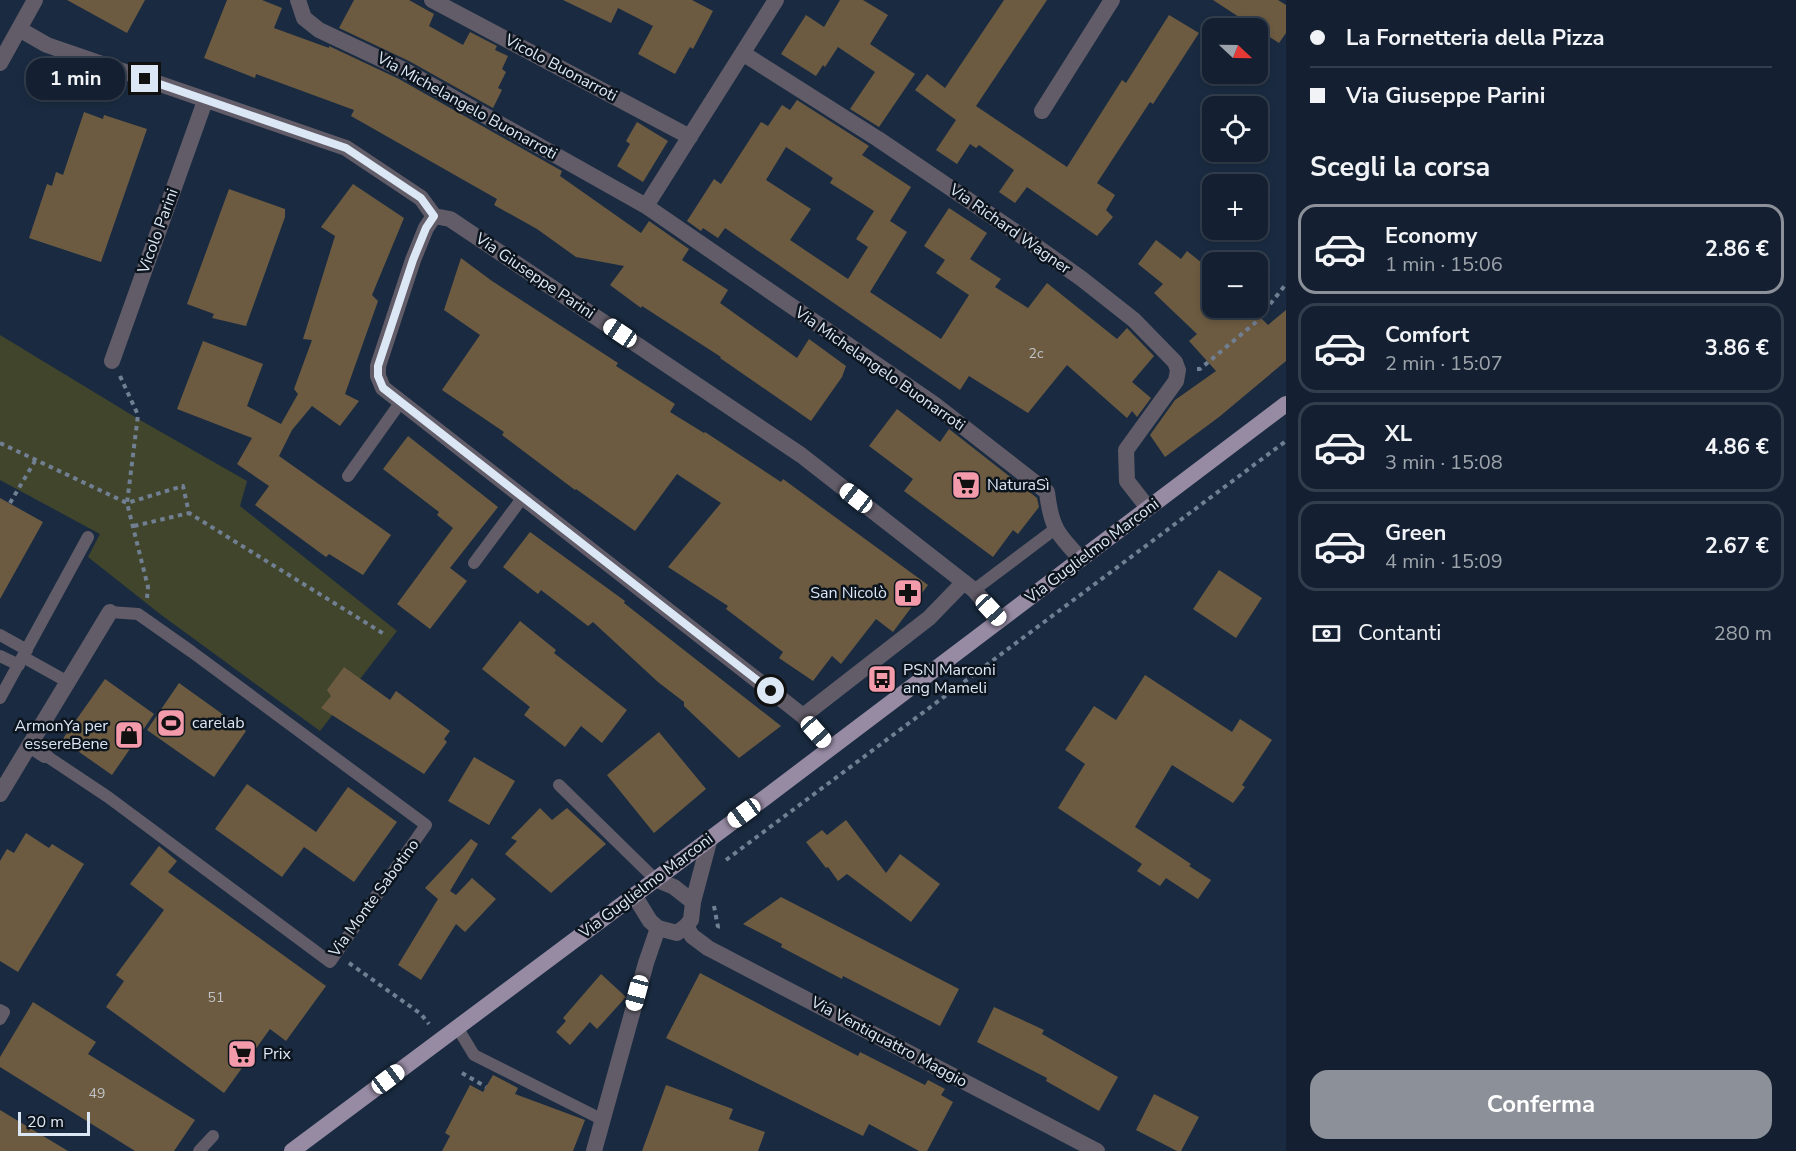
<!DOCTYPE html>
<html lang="it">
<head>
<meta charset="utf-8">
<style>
	body { margin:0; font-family:"Nunito Sans",sans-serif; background:#212d3d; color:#f1f3f6; height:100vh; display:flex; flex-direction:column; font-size:22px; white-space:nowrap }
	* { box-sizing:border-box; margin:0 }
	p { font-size:20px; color:#9da3ab }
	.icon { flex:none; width:33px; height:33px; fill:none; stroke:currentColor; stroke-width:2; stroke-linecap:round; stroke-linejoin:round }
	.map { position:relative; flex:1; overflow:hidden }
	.panel { display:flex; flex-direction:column; background:#142031; width:510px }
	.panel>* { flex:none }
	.guide { display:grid; align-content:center; height:132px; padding:0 24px; background:#142031 }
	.needle { width:39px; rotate:112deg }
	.fabs { position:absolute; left:1202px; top:18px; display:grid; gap:12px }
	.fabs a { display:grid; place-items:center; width:66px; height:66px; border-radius:12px; background:#142031; box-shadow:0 3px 9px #0003,0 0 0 2px #333e4d; font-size:30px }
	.scale { position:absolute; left:18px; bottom:15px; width:72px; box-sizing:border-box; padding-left:6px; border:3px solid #dce7f5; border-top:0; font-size:16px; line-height:21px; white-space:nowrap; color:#dce7f5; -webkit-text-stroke:4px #0c141d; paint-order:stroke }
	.end { position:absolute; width:27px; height:27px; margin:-14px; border:8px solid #dce7f5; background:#111; box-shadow:0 0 0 3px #111 }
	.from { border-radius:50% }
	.bubble { position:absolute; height:42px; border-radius:18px; background:#142031; box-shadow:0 3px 9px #0003,0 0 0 2px #333e4d; font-size:20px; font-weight:700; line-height:42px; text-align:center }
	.car { position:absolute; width:18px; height:36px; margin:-18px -9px; border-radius:8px; box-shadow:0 0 4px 2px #0007; background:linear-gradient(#fff 24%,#345 0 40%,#fff 0 76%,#345 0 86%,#fff 0) }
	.guide b { display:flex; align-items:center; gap:21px; height:57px; font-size:22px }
	.guide b+b { border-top:2px solid #333e4d }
	.guide i { width:15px; height:15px; background:#f1f3f6 }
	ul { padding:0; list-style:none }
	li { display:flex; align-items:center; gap:18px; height:90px; margin:0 12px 9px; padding:0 12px; border:3px solid #333e4d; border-radius:18px }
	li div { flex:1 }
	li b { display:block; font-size:22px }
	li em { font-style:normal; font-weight:700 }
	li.on { border-color:#8c9099 }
	li>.icon { width:54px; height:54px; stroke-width:1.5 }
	h2 { padding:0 24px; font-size:27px; line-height:72px }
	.pay { display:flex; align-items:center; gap:15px; height:66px; padding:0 24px; font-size:22px }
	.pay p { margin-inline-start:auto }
	.action { display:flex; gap:12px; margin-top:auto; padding:12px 24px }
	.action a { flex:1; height:69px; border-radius:18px; background:#8c9099; color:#fff; font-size:24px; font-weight:700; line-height:69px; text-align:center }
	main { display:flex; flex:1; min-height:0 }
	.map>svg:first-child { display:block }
</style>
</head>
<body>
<main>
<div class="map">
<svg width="1286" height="1151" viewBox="0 0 1286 1151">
	<rect width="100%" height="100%" fill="#1a2b41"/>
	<path fill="#40452b" d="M0 335 140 420 247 481 240 506 397 631 320 731 160 614 88 557 100 534 0 480Z"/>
	<path fill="#6c5b41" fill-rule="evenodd" d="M67 0H145L127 33Z
		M227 0H262L282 8 274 28 329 48V46L399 79 562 171 560 176 641 233 649 221 689 249 682 260 728 290 720 303 797 358 809 339 846 366 842 377 811 421 720 358 721 357 642 306 641 308 610 285 624 266 576 257 537 229 494 205 497 199 351 116 354 110 256 74 255 78 204 58Z
		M354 0H409L434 14 429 26 463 45 470 32 497 46 495 50 508 56 502 69 506 72 498 88 502 90 493 108 409 61 339 28Z
		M563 0H692L713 11 693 49 690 47 675 74 638 54 653 26 618 8 611 23Z
		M840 0H863L888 15 870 44 915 74 879 127 850 109 875 72 838 47 825 67 823 65 816 76 781 54 806 15 824 27Z
		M1004 0H1047L976 106 1067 167 1122 80 1126 83 1169 15 1199 33 1153 104 1150 102 1097 183 1115 195 1106 210 1113 217 1097 236 1027 187 1015 203 999 192 1014 170 979 145 976 148 970 144 957 164 936 150 956 120 915 90 927 74 945 88Z
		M1213 0H1278L1286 5V33L1279 43Z
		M797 100 869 146 862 155 911 187 890 221 907 232 870 292 941 339 969 295 936 273 945 260 924 246 949 208 987 233 970 259 1001 279 995 287 1028 308 1047 283 1117 339 1127 328 1154 356 1132 382 1151 398 1137 417 1132 411 1127 418 1067 365 1028 413 969 376 960 390 725 228 718 238 703 228 701 231 687 221 714 179 721 184 761 122 768 126 782 105 790 110ZM786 147 833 178 830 183 874 211 856 239 868 247 848 279 790 240 811 209 766 180Z
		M84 112 103 119 104 115 147 129 101 262 29 238 47 184 52 186 56 172 63 175Z
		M637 122 668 141 643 182 617 166 630 144 626 141Z
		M353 184 404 218 372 295 378 301 345 394 359 401 340 426 312 406 292 430 279 456 391 535 363 575 329 554 326 557 255 505 269 486 237 464 252 438 177 409 203 341 263 364 247 406 281 424 298 394 294 389 312 340 303 339 335 236 321 227Z
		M229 189 285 209V217L246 326 212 318 214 314 187 304Z
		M1156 240 1181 259 1187 251 1212 271V308H1251L1268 325 1286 310V361L1219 417 1165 457 1150 435 1175 400 1216 371 1189 341 1197 334 1154 293 1163 284 1138 264Z
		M461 258 492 281 618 363 616 366 675 404 670 412 704 433 705 432 781 482 783 479 928 585 893 632 876 619 841 664 832 656 813 681 779 658 783 652 726 609 728 606 668 567 721 503 677 474 635 531 576 489 575 490 502 435 504 432 442 390 480 335 444 310Z
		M897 409 940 442 949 429 1037 498 1039 507 1018 534 1013 530 993 557 904 491 913 479 869 446Z
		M408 436 498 507 450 568 467 581 430 629 397 604 453 528 437 515 439 512 383 469Z
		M0 498 43 522 0 599Z
		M530 532 625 601 624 603 781 726 739 758 684 706V702L658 682 593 622 588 626 541 590 538 594 503 567Z
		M1219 570 1262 598 1236 638 1193 609Z
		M520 621 556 650 554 653 627 710 602 743 581 726 565 747 524 715 530 707 482 669Z
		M344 667 390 700 396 691 450 731 444 739 447 742 424 774 321 708 331 696 327 690Z
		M1145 675 1232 732 1240 719 1272 740 1242 785 1245 787 1233 803 1172 765 1135 827 1191 864 1189 866 1211 880 1198 899 1166 878 1160 886 1137 871 1142 864 1058 808 1085 764 1065 750 1094 706 1116 720Z
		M105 679 154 714 112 775 62 740Z
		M179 683 246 731 214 777 147 730Z
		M659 732 706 789 654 833 607 775Z
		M474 757 515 781 489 825 448 801Z
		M247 784 316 832 348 787 397 822 354 882 304 847 282 877 215 829Z
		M540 808 552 820 567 808 606 844 551 893 505 854 517 841 511 838Z
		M846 820 886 873 900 854 940 884 911 922 847 874 838 881 828 867 826 868 806 842 822 830 827 835Z
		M26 833 49 848 52 844 84 864 18 972 0 961V861L7 849 14 853Z
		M471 839 478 844 450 891 456 895 472 878 496 899 465 932 456 924 421 980 398 965 438 899 425 888Z
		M159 846 177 861 168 872 326 986 286 1041 270 1029 224 1093 106 1007 124 981 116 975 164 910 130 884Z
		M781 897 959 989 940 1026 843 976 842 979 781 947 782 944 743 924Z
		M700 973 858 1056 860 1052 925 1085 928 1080 945 1089 941 1095 953 1102 927 1151H919L869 1124 863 1136 666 1038Z
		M601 974 626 997 597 1029 590 1022 570 1045 556 1032 566 1021 563 1018Z
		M33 1002 96 1042 88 1054 195 1120 174 1151H135L0 1067V1057Z
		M994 1007 1044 1030 1042 1034 1118 1077 1099 1111 1046 1081 1047 1078 977 1042Z
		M493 1075 518 1088 515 1094 585 1120 573 1151H442L450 1136 445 1133 470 1085 483 1092Z
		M666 1085 733 1109 729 1119 765 1132 758 1151H642Z
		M1154 1094 1199 1117 1181 1151H1177L1136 1130Z
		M0 1110 68 1151H0Z"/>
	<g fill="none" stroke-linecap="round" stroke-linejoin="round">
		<path stroke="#717f92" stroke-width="4" stroke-dasharray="4.5 4.5" stroke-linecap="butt" d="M1197 369H1200L1256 322 1286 284
			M120 376 138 415 127 503 148 587 147 598
			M0 443 127 503 183 486 189 513 384 634
			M10 503 35 461
			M134 526 189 513
			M726 860 1286 441
			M714 906 718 927 716 931
			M349 963 421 1014 429 1024
			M462 1073 486 1087"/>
		<path stroke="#615c68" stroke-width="12" d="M348 476 400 403
			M474 563 523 497
			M974 590 1055 529
			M0 635 27 650
			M0 656 19 665
			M23 657 68 682
			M0 698 88 537
			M45 755 108 797 330 962 426 825 192 652 138 614 110 612
			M559 785 655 879
			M0 1010 4 1012 0 1019
			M457 1027 474 1055 603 1120
			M199 1151 213 1136"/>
		<path stroke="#615c68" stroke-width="16" d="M298 0 304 18 319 30 404 70 646 206 934 404 1047 492C1051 527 1057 534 1081 559
			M432 0 690 137
			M19 29 47 45 346 148 421 198 434 216 450 219 801 455 974 590 1000 620
			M744 54 878 139 1026 239 1082 279 1134 320 1175 362 1178 370 1176 381 1126 450 1127 481 1148 508
			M0 63 35 0
			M1042 111 1112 0
			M646 206 776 0
			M434 216 426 228 413 260 378 366V376L383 388 789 705 803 716 830 747
			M112 361 205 101
			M803 716 929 618 964 582
			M30 745 45 755
			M0 794 110 612
			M655 879 674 887 693 902
			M686 926 692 936 708 948 1097 1151
			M658 928 677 933 686 926 691 920 693 902 710 838
			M594 1151 646 963 658 928 650 921 634 895"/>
		<path stroke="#978ba4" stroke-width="16" d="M292 1151 762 800 1286 404"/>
	</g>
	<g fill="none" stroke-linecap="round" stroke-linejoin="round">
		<path stroke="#dce7f5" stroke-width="8" d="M145 79 346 148 421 198 434 216 426 228 413 260 378 366V376L383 388 771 691"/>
	</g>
	<defs>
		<g id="supermarket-square" transform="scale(1.5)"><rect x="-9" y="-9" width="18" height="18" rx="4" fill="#f39aab" stroke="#0c141d"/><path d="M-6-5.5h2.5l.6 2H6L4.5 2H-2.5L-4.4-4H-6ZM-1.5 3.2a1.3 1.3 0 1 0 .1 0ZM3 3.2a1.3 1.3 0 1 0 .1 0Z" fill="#111"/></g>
		<g id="pharmacy-square" transform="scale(1.5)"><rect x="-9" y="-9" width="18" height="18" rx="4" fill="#f39aab" stroke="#0c141d"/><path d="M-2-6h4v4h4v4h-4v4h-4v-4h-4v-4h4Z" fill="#111"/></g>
		<g id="bus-square" transform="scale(1.5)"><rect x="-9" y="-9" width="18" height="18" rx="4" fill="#f39aab" stroke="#0c141d"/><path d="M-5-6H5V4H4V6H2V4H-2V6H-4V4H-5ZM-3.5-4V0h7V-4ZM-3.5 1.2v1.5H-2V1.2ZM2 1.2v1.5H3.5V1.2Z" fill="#111"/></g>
		<g id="stadium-square" transform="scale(1.5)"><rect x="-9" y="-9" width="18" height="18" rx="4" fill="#f39aab" stroke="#0c141d"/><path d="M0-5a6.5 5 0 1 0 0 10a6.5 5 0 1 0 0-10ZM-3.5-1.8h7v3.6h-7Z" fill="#111"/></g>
		<g id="shop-square" transform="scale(1.5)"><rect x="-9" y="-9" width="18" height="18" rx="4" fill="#f39aab" stroke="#0c141d"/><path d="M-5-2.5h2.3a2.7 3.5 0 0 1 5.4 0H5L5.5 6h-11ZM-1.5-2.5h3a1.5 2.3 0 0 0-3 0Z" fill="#111"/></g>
	</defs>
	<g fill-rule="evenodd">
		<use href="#supermarket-square" x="966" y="485"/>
		<use href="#pharmacy-square" x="908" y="593"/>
		<use href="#bus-square" x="882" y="679"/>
		<use href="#stadium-square" x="171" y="723"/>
		<use href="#shop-square" x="129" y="735"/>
		<use href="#supermarket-square" x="242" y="1054"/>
	</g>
	<g text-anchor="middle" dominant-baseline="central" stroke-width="5" stroke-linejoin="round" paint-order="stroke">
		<g font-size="14" fill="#c0c4c8">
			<text x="1036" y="353">2c</text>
			<text x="216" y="997">51</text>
			<text x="97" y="1093">49</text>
		</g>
		<g font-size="16" fill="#dce7f5" stroke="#0c141d">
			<text transform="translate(561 68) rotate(28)">Vicolo Buonarroti</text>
			<text transform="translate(467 106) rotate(29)">Via Michelangelo Buonarroti</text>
			<text transform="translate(1010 229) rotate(35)">Via Richard Wagner</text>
			<text transform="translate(158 231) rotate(-70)">Vicolo Parini</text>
			<text transform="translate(535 276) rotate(34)">Via Giuseppe Parini</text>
			<text transform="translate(880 369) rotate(35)">Via Michelangelo Buonarroti</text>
			<text transform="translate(1092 551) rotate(-37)">Via Guglielmo Marconi</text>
			<text transform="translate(646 886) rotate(-37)">Via Guglielmo Marconi</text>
			<text transform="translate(374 898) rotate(-54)">Via Monte Sabotino</text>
			<text transform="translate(889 1042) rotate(28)">Via Ventiquattro Maggio</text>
		</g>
		<g font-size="16" fill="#dce7f5" stroke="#0c141d" text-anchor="start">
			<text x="987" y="485">NaturaSì</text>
			<text x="887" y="593" text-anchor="end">San Nicolò</text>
			<text x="903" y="670">PSN Marconi<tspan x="903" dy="18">ang Mameli</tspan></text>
			<text x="192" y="723">carelab</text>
			<text x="108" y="726" text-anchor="end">ArmonYa per<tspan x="108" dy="18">essereBene</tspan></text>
			<text x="263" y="1054">Prix</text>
		</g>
	</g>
</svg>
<div class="fabs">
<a><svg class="needle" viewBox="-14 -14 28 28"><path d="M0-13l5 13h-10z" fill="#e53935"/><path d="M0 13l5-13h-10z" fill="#9da3ab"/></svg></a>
<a><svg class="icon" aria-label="locate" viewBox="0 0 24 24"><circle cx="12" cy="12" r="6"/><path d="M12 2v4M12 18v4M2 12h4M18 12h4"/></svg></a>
<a>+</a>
<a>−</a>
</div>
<div class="scale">20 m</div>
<i class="end from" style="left:771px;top:691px"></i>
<i class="end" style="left:145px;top:79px"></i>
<div class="bubble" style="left:26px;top:58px;width:99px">1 min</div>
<i class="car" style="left:620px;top:333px;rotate:304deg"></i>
<i class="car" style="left:856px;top:498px;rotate:308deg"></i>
<i class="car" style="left:991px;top:610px;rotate:137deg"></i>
<i class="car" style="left:816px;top:732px;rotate:138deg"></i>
<i class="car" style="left:744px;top:813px;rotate:234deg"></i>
<i class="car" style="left:637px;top:993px;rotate:195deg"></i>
<i class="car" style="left:388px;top:1079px;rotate:53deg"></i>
</div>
<section class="panel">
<div class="guide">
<b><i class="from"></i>La Fornetteria della Pizza</b>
<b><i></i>Via Giuseppe Parini</b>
</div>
<h2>Scegli la corsa</h2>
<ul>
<li class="on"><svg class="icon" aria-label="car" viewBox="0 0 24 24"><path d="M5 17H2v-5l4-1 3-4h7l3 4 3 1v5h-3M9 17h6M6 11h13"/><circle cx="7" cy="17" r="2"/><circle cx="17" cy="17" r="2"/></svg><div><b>Economy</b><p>1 min · 15:06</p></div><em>2.86 €</em></li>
<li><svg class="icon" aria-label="car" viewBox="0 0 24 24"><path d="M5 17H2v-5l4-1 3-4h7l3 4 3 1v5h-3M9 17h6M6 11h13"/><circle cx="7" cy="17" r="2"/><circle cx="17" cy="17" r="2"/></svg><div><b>Comfort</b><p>2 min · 15:07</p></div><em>3.86 €</em></li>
<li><svg class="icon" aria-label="car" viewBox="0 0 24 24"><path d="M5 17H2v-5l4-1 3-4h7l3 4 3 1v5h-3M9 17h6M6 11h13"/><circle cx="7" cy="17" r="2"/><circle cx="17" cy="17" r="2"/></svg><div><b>XL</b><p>3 min · 15:08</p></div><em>4.86 €</em></li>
<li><svg class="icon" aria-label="car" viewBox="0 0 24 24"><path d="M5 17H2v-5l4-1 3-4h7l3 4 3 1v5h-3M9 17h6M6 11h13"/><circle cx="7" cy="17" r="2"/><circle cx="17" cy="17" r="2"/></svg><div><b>Green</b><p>4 min · 15:09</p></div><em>2.67 €</em></li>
</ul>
<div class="pay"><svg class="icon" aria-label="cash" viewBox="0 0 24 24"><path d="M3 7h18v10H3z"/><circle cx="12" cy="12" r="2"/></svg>Contanti<p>280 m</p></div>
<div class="action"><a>Conferma</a></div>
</section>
</main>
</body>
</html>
